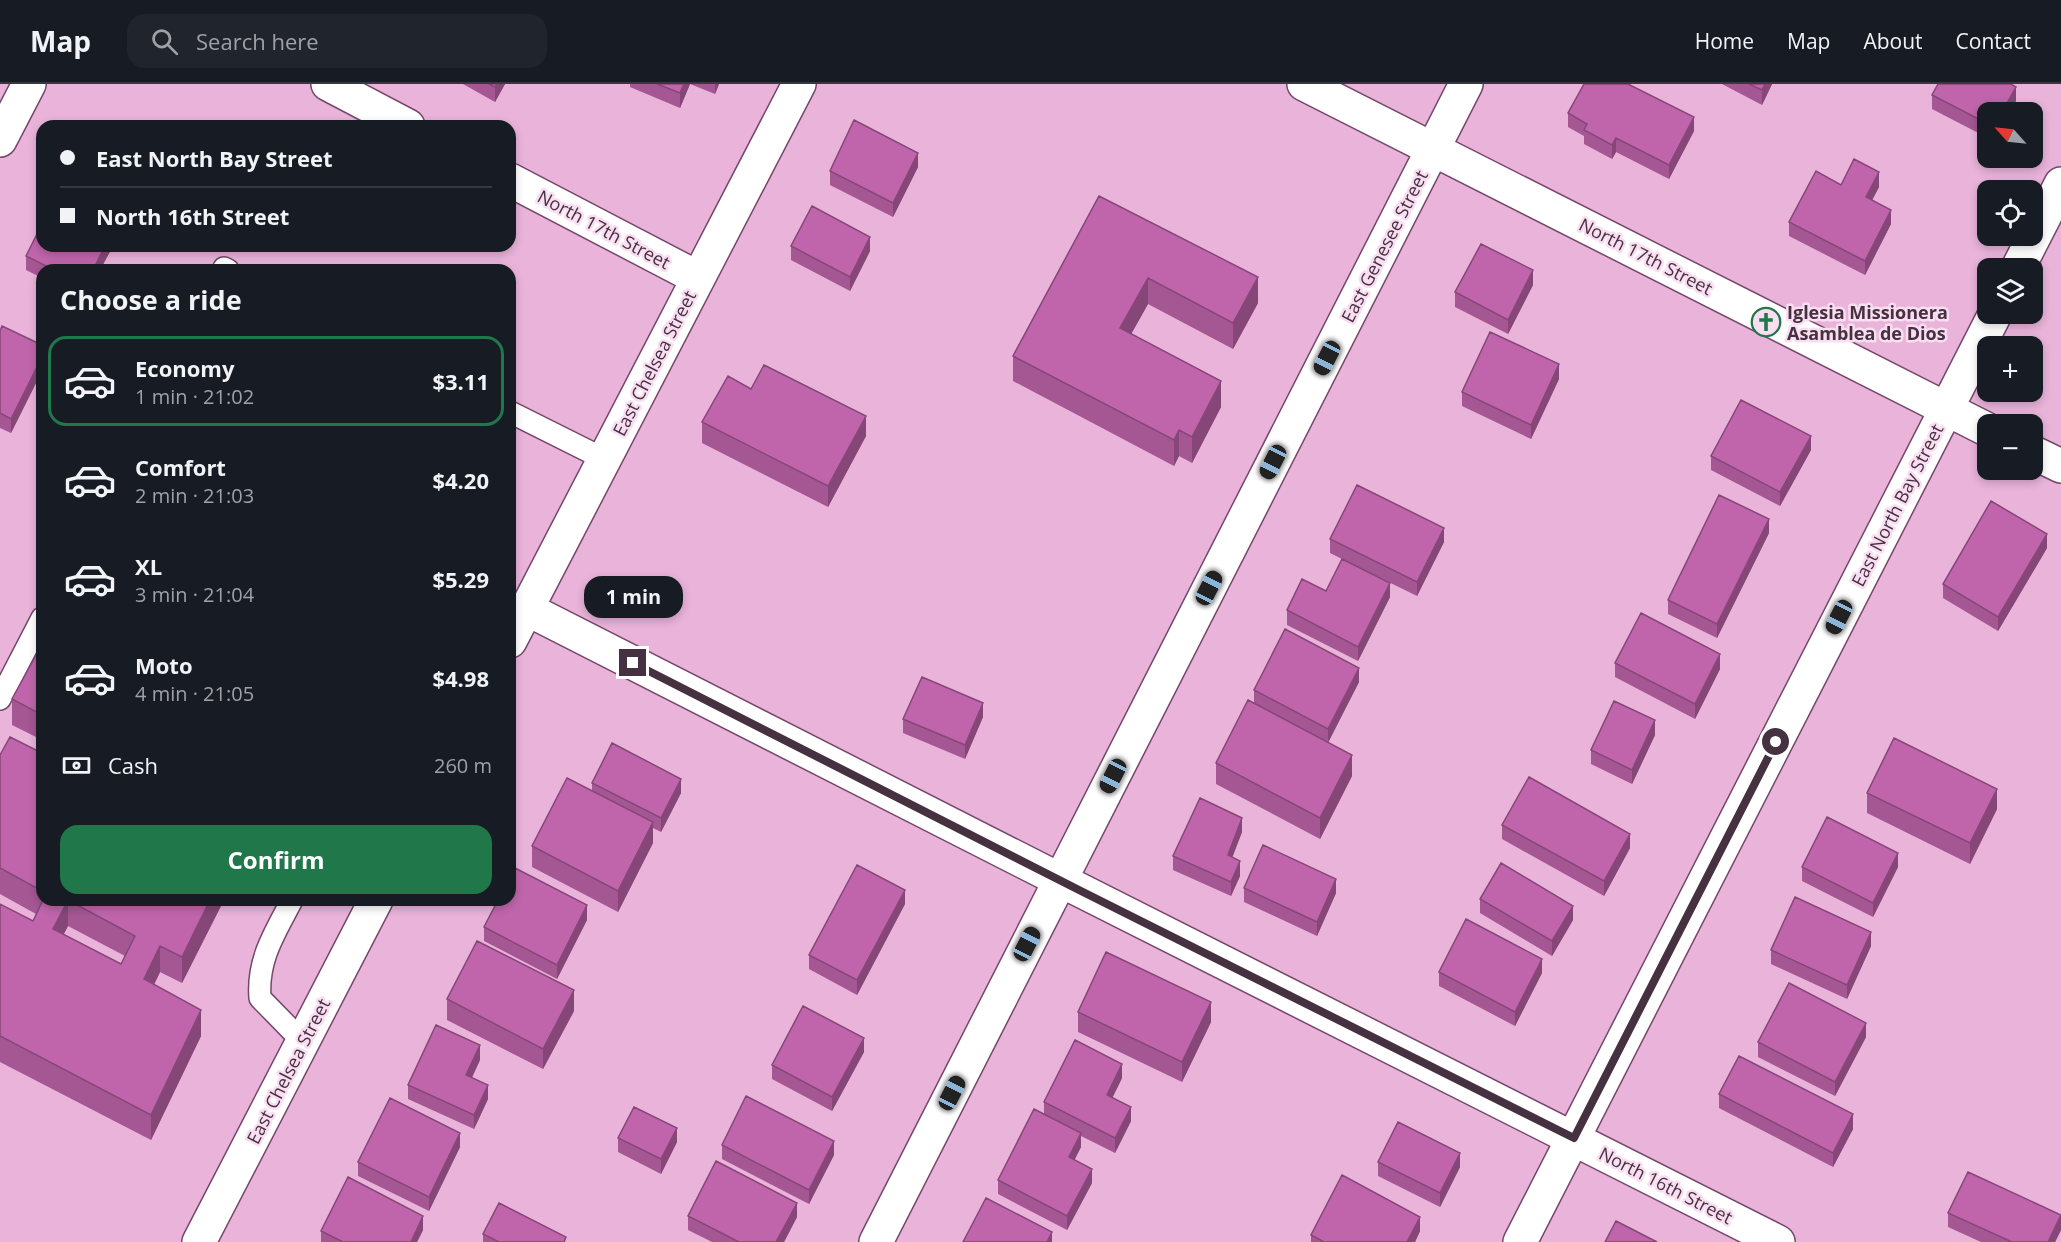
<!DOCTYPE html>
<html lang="en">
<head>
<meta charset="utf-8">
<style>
	body { margin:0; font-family:"Open Sans",sans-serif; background:#20242c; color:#f1f3f6; height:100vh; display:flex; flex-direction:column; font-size:22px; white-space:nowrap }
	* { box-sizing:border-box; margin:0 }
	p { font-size:20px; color:#9ea1a6 }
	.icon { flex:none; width:33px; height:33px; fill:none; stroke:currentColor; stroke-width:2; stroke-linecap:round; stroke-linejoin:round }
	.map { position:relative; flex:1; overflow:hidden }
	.details { position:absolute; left:36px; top:180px; width:480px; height:642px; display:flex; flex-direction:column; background:#171b24; border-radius:18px; box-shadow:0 3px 9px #0003 }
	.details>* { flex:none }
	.hud { position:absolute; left:36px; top:36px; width:480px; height:132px; border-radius:18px; box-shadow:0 3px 9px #0003; display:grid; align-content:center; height:132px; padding:0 24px; background:#171b24 }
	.needle { width:39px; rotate:297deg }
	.buttons { position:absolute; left:1977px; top:18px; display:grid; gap:12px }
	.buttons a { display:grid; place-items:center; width:66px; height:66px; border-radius:12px; background:#171b24; box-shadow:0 3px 9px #0003; font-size:30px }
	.end { position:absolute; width:27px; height:27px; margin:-14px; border:8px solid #463141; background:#fff; box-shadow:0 0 0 3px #fff }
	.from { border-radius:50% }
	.bubble { position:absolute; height:42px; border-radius:18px; background:#171b24; box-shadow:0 3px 9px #0003; font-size:20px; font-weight:700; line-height:42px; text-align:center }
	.car { position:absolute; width:18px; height:36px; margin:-18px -9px; border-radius:8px; box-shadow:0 0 4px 2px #0007; background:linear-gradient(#222 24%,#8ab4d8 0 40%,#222 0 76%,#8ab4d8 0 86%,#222 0) }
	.hud b { display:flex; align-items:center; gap:21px; height:57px; font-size:22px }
	.hud b+b { border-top:2px solid #363941 }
	.hud i { width:15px; height:15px; background:#f1f3f6 }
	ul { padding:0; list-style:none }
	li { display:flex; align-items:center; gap:18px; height:90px; margin:0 12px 9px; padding:0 12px; border:3px solid transparent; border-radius:18px }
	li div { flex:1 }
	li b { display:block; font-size:22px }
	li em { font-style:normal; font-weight:700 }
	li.current { border-color:#1f774a }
	li>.icon { width:54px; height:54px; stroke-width:1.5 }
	h2 { padding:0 24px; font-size:27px; line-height:72px }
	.pay { display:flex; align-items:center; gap:15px; height:66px; padding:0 24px; font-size:22px }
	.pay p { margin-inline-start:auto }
	.cta { display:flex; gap:12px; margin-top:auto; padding:12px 24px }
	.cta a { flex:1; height:69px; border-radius:18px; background:#1f774a; color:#fff; font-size:24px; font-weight:700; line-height:69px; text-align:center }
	header { display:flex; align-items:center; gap:36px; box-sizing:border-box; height:84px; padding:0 30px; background:#171b24; border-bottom:2px solid #363941 }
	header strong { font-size:28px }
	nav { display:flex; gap:33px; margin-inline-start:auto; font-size:21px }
	.search { width:420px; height:54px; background:#20242c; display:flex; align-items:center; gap:15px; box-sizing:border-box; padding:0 21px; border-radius:18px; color:#9ea1a6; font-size:22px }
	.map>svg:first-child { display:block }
</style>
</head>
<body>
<header>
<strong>Map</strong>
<div class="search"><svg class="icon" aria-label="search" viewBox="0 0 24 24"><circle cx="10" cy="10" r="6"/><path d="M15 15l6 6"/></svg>Search here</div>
<nav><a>Home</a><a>Map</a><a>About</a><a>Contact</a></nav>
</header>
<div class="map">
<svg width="2061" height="1158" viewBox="0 0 2061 1158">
	<rect width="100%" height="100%" fill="#e9b3da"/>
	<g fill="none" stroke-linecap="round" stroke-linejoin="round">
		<g stroke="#754769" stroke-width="24">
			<path id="lane" d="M223 186 224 184 228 186
				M510 328 604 375
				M0 615 42 534
				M292 816C275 849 257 875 260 914L303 958"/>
		</g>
		<g stroke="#754769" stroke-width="36">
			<path id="street" d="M328 0 408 42
				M1304 0 1988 346
				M0 56 29 0
				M510 96 698 194
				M2018 184 2061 100
				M2032 368 2061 382
				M527 525 1060 796 1778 1158
				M510 557 799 0
				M199 1158 376 816
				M876 1158 1466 0
				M1520 1158 1995 230"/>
		</g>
		<use href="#lane" stroke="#fff" stroke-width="21"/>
		<use href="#street" stroke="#fff" stroke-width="33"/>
	</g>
	<path fill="#a55793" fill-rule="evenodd" d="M463 0H505L495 18Z
		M630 0H690L680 24 630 3Z
		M690 0H719L715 10Z
		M1722 0H1772L1762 21Z
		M1932 11 2016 17 1988 28V54L1932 25Z
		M1568 29 1694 47 1669 95 1616 68 1612 75 1584 60V52L1568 43Z
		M918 83 893 133 830 101V87Z
		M1841 101 1879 103 1872 116 1891 140 1865 191 1789 152V138Z
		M1099 112 1258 219 1233 265 1148 220 1131 250 1221 323 1192 379 1179 372 1174 382 1013 297V272Z
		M113 162 100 186H42V194L26 186V172Z
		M791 162 870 167 850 207 791 176Z
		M1533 201 1508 250 1455 223V208Z
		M0 247 42 261V287L11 349 0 344Z
		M1559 295 1531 355 1462 322V308Z
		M751 305 866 352 828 423 702 359V338Z
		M1811 366 1780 422 1711 386V372Z
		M1769 449 1717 554 1668 530V516Z
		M1330 455 1444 458 1417 512 1350 479 1390 513 1358 577 1287 541V526L1326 507 1342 475 1330 469Z
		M2047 464 1998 547 1943 514V500Z
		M42 560V656L12 641V615Z
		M1615 579 1720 585 1695 635 1615 593Z
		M1359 598 1328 658 1352 692 1320 755 1216 700V679L1254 620V606Z
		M983 633 965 675 903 649V635Z
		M1655 651 1632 700 1591 680V666Z
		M42 669V816H224L182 899 160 888 154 901 201 952 151 1056 0 978V820L33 837 36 830 0 810V671ZM68 842 125 872 121 880 63 851Z
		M592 699 681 709 661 748 653 744V759L618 828 532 783V762L592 707Z
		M1867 709 1997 725 1970 780 1867 729Z
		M1502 741 1630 764 1604 812 1502 755Z
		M1242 748 1232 773 1240 792 1231 812 1173 786V772Z
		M1802 783H1898L1873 833 1802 797Z
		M1244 804 1336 809 1317 852 1244 818Z
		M1480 815 1573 836 1552 872 1480 829Z
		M905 820 857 911 809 885V871Z
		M587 836 557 895 484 857V843Z
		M1871 862 1847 915 1771 880V866Z
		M1439 888 1542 889 1515 942 1439 902Z
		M447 915 574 927 543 985 447 936Z
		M1078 928 1211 938 1182 998 1078 948Z
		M1866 953 1835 1012 1758 973V958Z
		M864 968 832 1027 772 995V981Z
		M480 976 472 994 488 1015 474 1045 408 1015V1001Z
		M1122 994 1112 1014 1131 1037 1115 1069 1081 1052V1063L1074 1076 1092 1099 1067 1146 998 1110V1096L1044 1030V1018Z
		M1719 1010 1853 1045 1833 1083 1719 1024Z
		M618 1054 677 1058 661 1090 618 1068Z
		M722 1061 834 1071 809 1120 722 1075Z
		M460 1063 429 1127 358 1092V1078Z
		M1378 1078 1460 1083 1440 1123 1378 1092Z
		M1948 1129 2061 1146 2055 1158H1981L1948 1143Z
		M688 1132 797 1133 784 1158H712L688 1146Z
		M423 1146 417 1158H321V1147Z
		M1420 1147 1415 1158H1311V1151Z
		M483 1150 566 1158H483Z"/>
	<path fill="#864778" d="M497 0H505L495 18V3Z
		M684 0H690L680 24V9Z
		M715 0H719L715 10Z
		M1765 0H1772L1762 21V6Z
		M2016 3V17L2010 28H2002Z
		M1694 33V47L1669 95V81Z
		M1616 54V68L1612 75V61Z
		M918 69V83L893 133V119Z
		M1879 88V103L1866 128V113Z
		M1891 126V140L1865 191V177Z
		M870 153V167L850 207V193Z
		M105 162H113L100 186H93Z
		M1533 186V201L1508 250V236Z
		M1258 193V219L1233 265V239Z
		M1148 194V220L1120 270V244Z
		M42 273V287L11 349V335Z
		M1559 280V295L1531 355V341Z
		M1221 297V323L1192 379V353Z
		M866 332V352L828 423V402Z
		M1179 346V372L1174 382V356Z
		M1811 352V366L1780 422V408Z
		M1769 435V449L1717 554V540Z
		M1444 444V458L1417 512V498Z
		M2047 450V464L1998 547V533Z
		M1390 499V513L1358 577V563Z
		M1720 570V585L1695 635V620Z
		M1359 584V598L1328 659V645Z
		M983 619V633L965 675V661Z
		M1655 636V651L1632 700V686Z
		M1352 671V692L1320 755V734Z
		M681 695V709L661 748V734Z
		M1997 705V725L1970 780V759Z
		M1242 734V748L1228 785V771Z
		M653 738V759L618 828V807Z
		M1630 750V764L1604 812V797Z
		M1898 769V783L1873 833V819Z
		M1240 777V792L1231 812V798Z
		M1336 795V809L1317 852V838Z
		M905 806V820L857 911V896Z
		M68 816V842L53 871V845Z
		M210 816H224L182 899V873Z
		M587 821V836L557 895V881Z
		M1573 822V836L1552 872V857Z
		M1871 848V862L1847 915V901Z
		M160 862V888L144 921V895Z
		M1542 875V889L1515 942V928Z
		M574 906V927L543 985V965Z
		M1211 918V938L1182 998V978Z
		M201 926V952L151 1056V1031Z
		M1866 939V953L1835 1012V998Z
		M864 954V968L832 1027V1013Z
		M480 961V976L466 1005V991Z
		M1122 980V994L1107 1025V1011Z
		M488 1001V1015L474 1045V1031Z
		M1131 1023V1037L1115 1069V1054Z
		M1853 1030V1045L1833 1083V1069Z
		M677 1044V1058L661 1090V1075Z
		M460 1049V1063L429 1127V1113Z
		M1081 1049V1063L1069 1087V1073Z
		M834 1057V1071L809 1120V1106Z
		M1460 1069V1083L1440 1123V1109Z
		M1092 1085V1099L1067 1146V1132Z
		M797 1119V1133L784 1158H776Z
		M2061 1131V1146L2055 1158H2048Z
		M423 1132V1146L417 1158H411Z
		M1420 1133V1147L1415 1158H1407Z
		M1052 1148V1158H1047Z"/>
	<path fill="#c065ab" stroke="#864778" stroke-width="1.5" fill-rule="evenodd" d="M489 0H497L495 3Z
		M657 0H684L680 9Z
		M1584 0H1628L1694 33 1669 81 1616 54 1612 61 1584 46 1587 40 1568 29Z
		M1749 0H1765L1762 6Z
		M1938 0H2011L2016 3 2002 28H1988V40L1932 11Z
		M854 36 918 69 893 119 830 87Z
		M1854 75 1879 88 1866 113 1891 126 1865 177 1789 138 1816 87 1841 101Z
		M1099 112 1258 193 1233 239 1148 194 1120 244 1221 297 1192 353 1179 346 1174 356 1013 272Z
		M812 122 870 153 850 193 791 162Z
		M42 140V162H105L93 186H54L26 172Z
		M1481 160 1533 186 1508 236 1455 208Z
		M2 242 42 261V273L11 335 0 329V247Z
		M1490 248 1559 280 1531 341 1462 308Z
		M764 281 866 332 828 402 702 338 728 292 751 305Z
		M1741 316 1811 352 1780 408 1711 372Z
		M1357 401 1444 444 1417 498 1330 455Z
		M1719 411 1769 435 1717 540 1668 516Z
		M1991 417 2047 450 1998 533 1943 500Z
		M1342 475 1390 499 1358 563 1287 526 1302 495 1326 507Z
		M1641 529 1720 570 1695 620 1615 579Z
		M1285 545 1359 584 1328 645 1254 606Z
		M42 560V631L12 615Z
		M922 593 983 619 965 661 903 635Z
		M1248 616 1352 671 1320 734 1216 679Z
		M1614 617 1655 636 1632 686 1591 666Z
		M10 653 42 669V807L0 784V671Z
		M1894 654 1997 705 1970 759 1867 709Z
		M612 659 681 695 661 734 592 699Z
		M1529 693 1630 750 1604 797 1502 741Z
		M567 694 653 738 618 807 532 762Z
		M1200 714 1242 734 1228 771 1240 777 1231 798 1173 772Z
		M1827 733 1898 769 1873 819 1802 783Z
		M1263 761 1336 795 1317 838 1244 804Z
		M1501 779 1573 822 1552 857 1480 815Z
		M857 781 905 806 857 896 809 871Z
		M515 784 587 821 557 881 484 843 498 816H510V794Z
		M1795 813 1871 848 1847 901 1771 866Z
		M43 816H210L182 873 160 862 144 895 201 926 151 1031 0 952V820L33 837ZM68 816 135 852 121 880 53 845Z
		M1466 835 1542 875 1515 928 1439 888Z
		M477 857 574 906 543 965 447 915Z
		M1106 868 1211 918 1182 978 1078 928Z
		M1789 899 1866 939 1835 998 1758 958Z
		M803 922 864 954 832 1013 772 981Z
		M436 941 480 961 466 991 488 1001 474 1031 408 1001Z
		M1075 956 1122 980 1107 1011 1131 1023 1115 1054 1044 1018Z
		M1739 972 1853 1030 1833 1069 1719 1010Z
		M746 1012 834 1057 809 1106 722 1061Z
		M390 1014 460 1049 429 1113 358 1078Z
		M634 1023 677 1044 661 1075 618 1054Z
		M1034 1025 1081 1049 1069 1073 1092 1085 1067 1132 998 1096Z
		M1398 1038 1460 1069 1440 1109 1378 1078Z
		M716 1077 797 1119 776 1158H739L688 1132Z
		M1968 1088 2061 1131 2048 1158H2012L1948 1129Z
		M1342 1091 1420 1133 1407 1158H1324L1311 1151Z
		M348 1093 423 1132 411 1158H343L321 1147Z
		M986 1114 1052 1148 1047 1158H963Z
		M499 1119 566 1153 564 1158H499L483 1150Z
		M1616 1137 1657 1158H1605Z"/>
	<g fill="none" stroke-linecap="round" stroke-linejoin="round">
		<path stroke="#463141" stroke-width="8" d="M633 579 1081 807 1574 1054 1776 658"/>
	</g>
	<defs>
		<g id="church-ring" transform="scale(1.5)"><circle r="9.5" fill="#f9def1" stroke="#1f774a" stroke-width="1.5"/><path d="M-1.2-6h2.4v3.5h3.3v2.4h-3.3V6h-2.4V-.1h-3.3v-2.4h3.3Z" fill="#1f774a"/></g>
	</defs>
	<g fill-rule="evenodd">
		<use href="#church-ring" x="1766" y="238"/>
	</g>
	<g text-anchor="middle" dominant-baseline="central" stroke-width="5" stroke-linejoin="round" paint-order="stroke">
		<g font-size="18" fill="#463141" stroke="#f9def1">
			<text transform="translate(604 145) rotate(28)">North 17th Street</text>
			<text transform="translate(1384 162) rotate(-63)">East Genesee Street</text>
			<text transform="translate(1646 172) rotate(27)">North 17th Street</text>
			<text transform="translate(654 279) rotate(-63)">East Chelsea Street</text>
			<text transform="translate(1897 421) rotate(-63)">East North Bay Street</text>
			<text transform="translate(288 987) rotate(-63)">East Chelsea Street</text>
			<text transform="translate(1666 1101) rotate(27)">North 16th Street</text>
		</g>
		<g font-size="18" font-weight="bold" fill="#463141" stroke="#f9def1" text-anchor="start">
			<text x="1787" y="228">Iglesia Missionera<tspan x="1787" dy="21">Asamblea de Dios</tspan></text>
		</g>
	</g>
</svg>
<div class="buttons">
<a><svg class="needle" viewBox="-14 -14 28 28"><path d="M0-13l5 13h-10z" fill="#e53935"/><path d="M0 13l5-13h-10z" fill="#9ea1a6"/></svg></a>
<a><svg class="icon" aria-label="locate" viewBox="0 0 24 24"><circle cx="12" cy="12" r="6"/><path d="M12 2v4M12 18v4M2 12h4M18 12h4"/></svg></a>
<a><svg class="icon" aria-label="layers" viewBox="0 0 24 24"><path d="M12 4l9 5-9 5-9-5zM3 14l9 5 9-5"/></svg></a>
<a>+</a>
<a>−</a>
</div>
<i class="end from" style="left:1776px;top:658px"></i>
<i class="end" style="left:633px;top:579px"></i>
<div class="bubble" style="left:584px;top:492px;width:99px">1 min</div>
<i class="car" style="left:1327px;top:274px;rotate:207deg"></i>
<i class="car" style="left:1273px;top:378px;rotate:207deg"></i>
<i class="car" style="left:1209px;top:504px;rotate:27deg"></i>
<i class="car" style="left:1839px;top:533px;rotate:207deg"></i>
<i class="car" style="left:1113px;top:692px;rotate:207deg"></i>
<i class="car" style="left:1027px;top:860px;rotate:27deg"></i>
<i class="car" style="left:952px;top:1009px;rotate:27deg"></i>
<div class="hud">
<b><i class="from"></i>East North Bay Street</b>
<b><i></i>North 16th Street</b>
</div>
<section class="details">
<h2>Choose a ride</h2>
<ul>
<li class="current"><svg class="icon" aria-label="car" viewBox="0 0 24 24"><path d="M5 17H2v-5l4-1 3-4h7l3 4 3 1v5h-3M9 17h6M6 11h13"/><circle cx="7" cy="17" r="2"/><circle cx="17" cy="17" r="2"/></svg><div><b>Economy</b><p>1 min · 21:02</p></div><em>$3.11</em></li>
<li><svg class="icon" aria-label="car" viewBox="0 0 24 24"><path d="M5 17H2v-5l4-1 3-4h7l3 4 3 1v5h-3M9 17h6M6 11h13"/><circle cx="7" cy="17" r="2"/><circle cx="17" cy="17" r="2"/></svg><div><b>Comfort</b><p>2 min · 21:03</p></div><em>$4.20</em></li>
<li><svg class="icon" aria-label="car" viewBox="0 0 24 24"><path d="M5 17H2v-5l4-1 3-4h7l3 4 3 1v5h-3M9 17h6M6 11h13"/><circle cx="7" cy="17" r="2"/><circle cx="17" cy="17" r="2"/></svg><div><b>XL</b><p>3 min · 21:04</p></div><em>$5.29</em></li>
<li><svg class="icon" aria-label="car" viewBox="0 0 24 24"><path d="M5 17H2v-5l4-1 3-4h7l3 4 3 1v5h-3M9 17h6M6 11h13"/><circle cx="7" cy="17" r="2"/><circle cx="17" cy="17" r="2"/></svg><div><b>Moto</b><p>4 min · 21:05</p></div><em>$4.98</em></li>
</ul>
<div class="pay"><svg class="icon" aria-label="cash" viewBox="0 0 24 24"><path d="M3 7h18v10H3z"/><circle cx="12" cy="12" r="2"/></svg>Cash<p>260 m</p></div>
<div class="cta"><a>Confirm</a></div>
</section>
</div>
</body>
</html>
